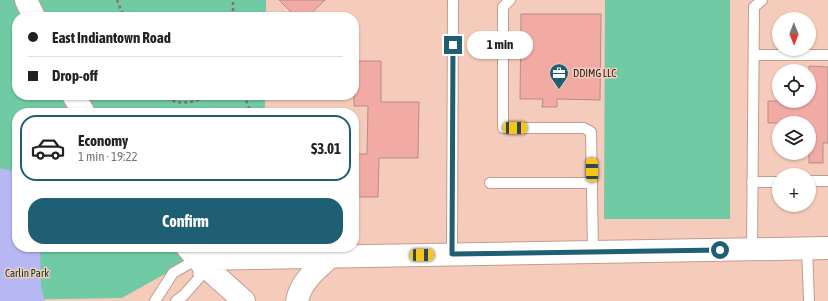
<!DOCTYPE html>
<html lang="en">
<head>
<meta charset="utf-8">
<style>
	body { margin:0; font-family:"Asap Condensed",sans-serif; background:#f6f6f6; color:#222; height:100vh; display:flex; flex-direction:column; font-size:15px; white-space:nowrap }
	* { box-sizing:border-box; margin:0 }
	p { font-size:13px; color:#767676 }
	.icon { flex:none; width:22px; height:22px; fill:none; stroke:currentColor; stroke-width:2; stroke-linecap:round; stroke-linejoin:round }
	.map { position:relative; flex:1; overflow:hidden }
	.sheet { position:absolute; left:12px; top:108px; width:347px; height:144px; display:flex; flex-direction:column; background:#fff; border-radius:16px; box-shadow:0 1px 3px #0004 }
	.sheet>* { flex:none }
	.hud { position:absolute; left:12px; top:12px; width:347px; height:88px; border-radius:16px; box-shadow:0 1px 3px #0004; display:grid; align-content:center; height:88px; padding:0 16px; background:#fff }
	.needle { width:26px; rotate:179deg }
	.fabs { position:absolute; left:772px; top:12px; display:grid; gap:8px }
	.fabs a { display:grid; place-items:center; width:44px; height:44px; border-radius:50%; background:#fff; box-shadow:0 1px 3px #0004; font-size:20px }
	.end { position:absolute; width:18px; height:18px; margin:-9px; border:5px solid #1f5f74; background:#fff; box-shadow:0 0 0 2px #fff }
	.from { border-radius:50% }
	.bubble { position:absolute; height:28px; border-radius:14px; background:#fff; box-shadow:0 1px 3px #0004; font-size:13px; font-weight:700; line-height:28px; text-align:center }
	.car { position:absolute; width:12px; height:24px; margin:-12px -6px; border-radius:5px; box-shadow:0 0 3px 1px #0007; background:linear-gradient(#f5c518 24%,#345 0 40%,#f5c518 0 76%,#345 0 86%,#f5c518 0) }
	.hud b { display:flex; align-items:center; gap:14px; height:38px; font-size:15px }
	.hud b+b { border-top:1px solid #e0e0e0 }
	.hud i { width:10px; height:10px; background:#222 }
	ul { padding:7px 0 0; list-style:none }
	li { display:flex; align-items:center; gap:12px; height:66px; margin:0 8px 6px; padding:0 8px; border:2px solid #e0e0e0; border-radius:16px }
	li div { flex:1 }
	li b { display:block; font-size:15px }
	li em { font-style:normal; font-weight:700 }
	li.on { border-color:#1f5f74 }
	li>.icon { width:36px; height:36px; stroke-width:1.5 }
	.button { display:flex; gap:8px; margin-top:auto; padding:8px 16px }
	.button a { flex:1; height:46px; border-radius:16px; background:#1f5f74; color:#fff; font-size:16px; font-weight:700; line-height:46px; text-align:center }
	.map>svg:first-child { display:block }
</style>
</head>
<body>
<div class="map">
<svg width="828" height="301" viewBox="0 0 828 301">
	<rect width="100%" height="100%" fill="#f5ccbb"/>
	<path fill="#70caa3" d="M0 0H266V17H17V95H265V113H17V247H213L122 298 0 300Z
		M605 0H730V219H604Z"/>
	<path fill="#b7b7f3" d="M0 168 17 172V247H40L41 287 45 301H0Z"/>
	<path fill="#f2aaa5" stroke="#b68b88" d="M279 0H325L307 17H296Z
		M521 14H601L600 100 557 99V107H542L543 99H520Z
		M354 61H381V102H419L418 158H379L378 197H354V154H367L368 106H354Z
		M809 66 828 67V143H823V163H809V123H768V101H809Z"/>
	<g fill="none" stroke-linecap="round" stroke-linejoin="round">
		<g stroke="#c39c8c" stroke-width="12">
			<path id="lane" d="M510 0 503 7V128H584L591 132 593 252
				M754 55H828
				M809 181H828
				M752 182H779
				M490 183H592
				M807 248 809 301
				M752 249 754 7 762 0
				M452 254 453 0
				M155 301 173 273 197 259 199 278 184 295 176 301"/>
		</g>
		<g stroke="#c39c8c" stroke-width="24">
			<path id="secondary" d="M26 0 34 17
				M73 95 84 113
				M187 247 197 259 244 301
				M197 259 828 248
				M297 301C301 281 316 270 330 257"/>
		</g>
		<path stroke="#8e7267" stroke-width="2.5" stroke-dasharray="3 3" stroke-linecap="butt" d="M117 0 124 17
			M233 17V0
			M162 95C174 106 196 104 208 95
			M244 95 251 113"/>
		<use href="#lane" stroke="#fff" stroke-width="10"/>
		<use href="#secondary" stroke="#fff" stroke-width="22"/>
	</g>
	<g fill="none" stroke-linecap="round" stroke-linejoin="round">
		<path stroke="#1f5f74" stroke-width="5" d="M453 45 452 254 720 250"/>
	</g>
	<defs>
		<g id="office-pin" transform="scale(1)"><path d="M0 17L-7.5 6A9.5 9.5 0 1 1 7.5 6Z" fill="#1f5f74" stroke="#f5ccbb"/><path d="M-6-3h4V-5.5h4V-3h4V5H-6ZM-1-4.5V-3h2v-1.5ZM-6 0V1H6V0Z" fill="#fff"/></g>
	</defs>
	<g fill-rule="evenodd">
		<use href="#office-pin" x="559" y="73"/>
	</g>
	<g text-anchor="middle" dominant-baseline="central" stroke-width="3" stroke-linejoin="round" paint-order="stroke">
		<g font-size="11" fill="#2d1e18" stroke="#f5ccbb" text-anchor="start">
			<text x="573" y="73">DDIMG LLC</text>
		</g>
		<g font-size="11" fill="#003c27" stroke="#f5ccbb">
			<text x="27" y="273">Carlin Park</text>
		</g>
	</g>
</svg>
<div class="fabs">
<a><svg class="needle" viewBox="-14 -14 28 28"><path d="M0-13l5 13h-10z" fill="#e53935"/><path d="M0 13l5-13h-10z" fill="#767676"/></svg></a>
<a><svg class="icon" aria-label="locate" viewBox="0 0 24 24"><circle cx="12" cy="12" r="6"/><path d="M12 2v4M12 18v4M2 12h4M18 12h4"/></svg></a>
<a><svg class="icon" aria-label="layers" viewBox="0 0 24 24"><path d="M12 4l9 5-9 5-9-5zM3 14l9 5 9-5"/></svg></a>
<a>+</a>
</div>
<i class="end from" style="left:720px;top:250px"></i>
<i class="end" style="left:453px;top:45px"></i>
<div class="bubble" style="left:467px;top:31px;width:66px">1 min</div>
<i class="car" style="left:515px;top:128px;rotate:90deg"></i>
<i class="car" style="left:592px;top:170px;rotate:359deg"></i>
<i class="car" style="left:422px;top:255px;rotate:89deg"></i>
<div class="hud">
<b><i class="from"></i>East Indiantown Road</b>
<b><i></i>Drop-off</b>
</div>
<section class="sheet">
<ul>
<li class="on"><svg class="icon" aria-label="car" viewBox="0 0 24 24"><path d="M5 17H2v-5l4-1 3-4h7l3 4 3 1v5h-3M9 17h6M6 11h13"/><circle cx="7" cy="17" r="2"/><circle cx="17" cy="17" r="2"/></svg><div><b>Economy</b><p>1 min · 19:22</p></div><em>$3.01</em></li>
</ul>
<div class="button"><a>Confirm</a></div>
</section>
</div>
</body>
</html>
